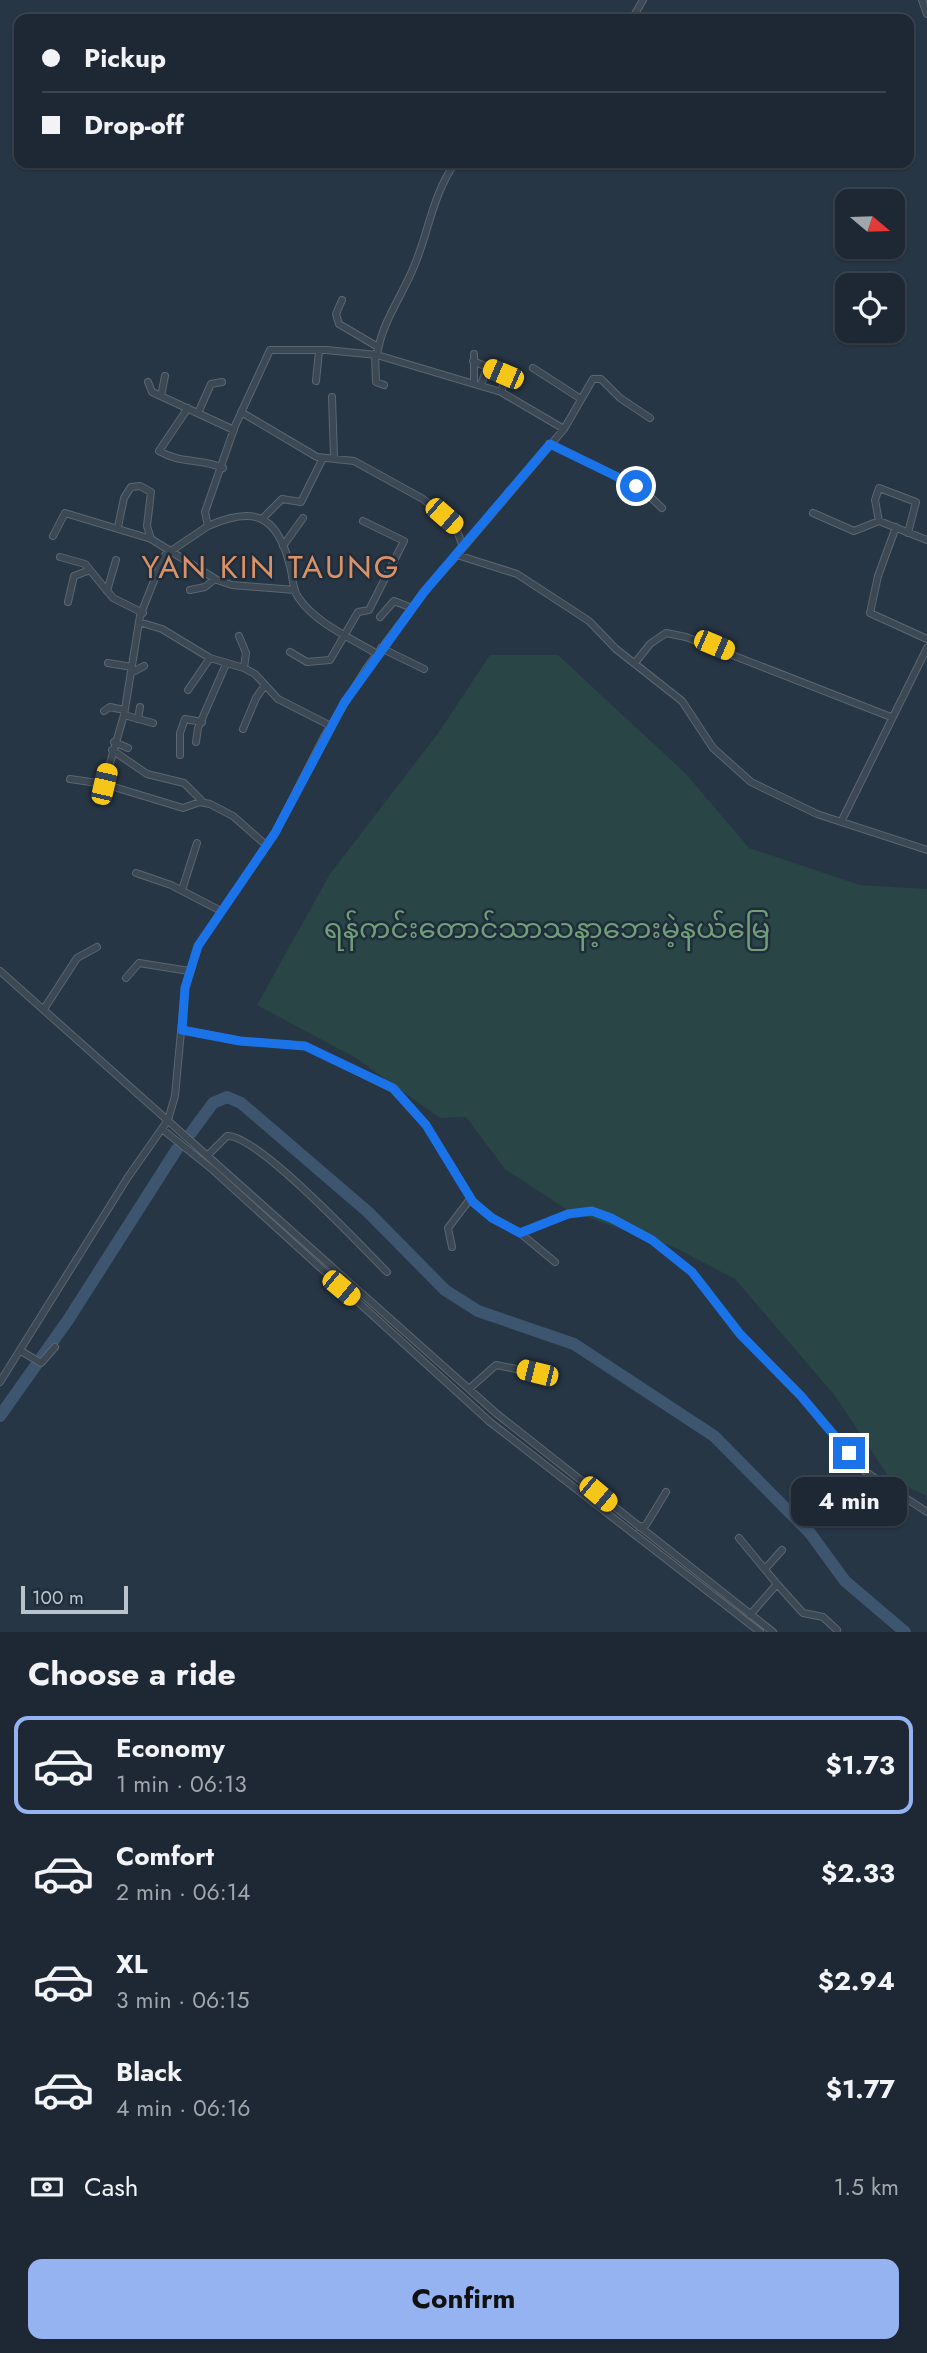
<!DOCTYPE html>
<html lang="en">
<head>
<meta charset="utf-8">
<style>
	body { margin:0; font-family:Jost,"Noto Sans Myanmar",sans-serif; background:#25303c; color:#f1f3f6; height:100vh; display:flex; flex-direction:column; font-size:26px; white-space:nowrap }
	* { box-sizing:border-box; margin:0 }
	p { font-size:23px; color:#a0a6ac }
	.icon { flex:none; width:38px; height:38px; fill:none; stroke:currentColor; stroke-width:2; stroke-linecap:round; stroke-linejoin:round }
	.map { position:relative; height:1632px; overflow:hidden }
	.drawer { display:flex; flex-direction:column; background:#1d2834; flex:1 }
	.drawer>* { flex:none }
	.hud { position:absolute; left:14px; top:14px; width:900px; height:154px; border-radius:14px; box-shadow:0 2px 5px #0004,0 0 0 2px #3b444f; display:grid; align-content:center; height:154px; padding:0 28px; background:#1d2834 }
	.needle { width:46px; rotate:109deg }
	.controls { position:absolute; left:835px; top:189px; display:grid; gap:14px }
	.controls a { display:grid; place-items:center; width:70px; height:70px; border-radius:14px; background:#1d2834; box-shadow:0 2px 5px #0004,0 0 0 2px #3b444f; font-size:35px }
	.scale { position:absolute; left:21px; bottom:18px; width:107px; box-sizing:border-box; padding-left:7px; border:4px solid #b9c3ce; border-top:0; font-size:19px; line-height:24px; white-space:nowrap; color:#b9c3ce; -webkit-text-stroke:5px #202d3a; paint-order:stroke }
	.end { position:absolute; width:32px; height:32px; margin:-16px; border:9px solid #1a73e8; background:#fff; box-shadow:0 0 0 4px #fff }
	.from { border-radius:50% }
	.bubble { position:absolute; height:49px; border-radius:14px; background:#1d2834; box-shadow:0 2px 5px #0004,0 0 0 2px #3b444f; font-size:23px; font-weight:700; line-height:49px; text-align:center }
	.car { position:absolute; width:21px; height:42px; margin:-21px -10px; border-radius:9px; box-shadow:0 0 5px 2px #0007; background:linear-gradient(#f5c518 24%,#345 0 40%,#f5c518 0 76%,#345 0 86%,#f5c518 0) }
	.hud b { display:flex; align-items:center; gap:24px; height:66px; font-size:26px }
	.hud b+b { border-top:2px solid #3b444f }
	.hud i { width:18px; height:18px; background:#f1f3f6 }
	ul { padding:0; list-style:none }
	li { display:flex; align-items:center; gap:21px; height:98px; margin:0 14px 10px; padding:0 14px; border:4px solid transparent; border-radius:14px }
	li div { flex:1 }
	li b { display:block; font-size:26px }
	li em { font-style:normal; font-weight:700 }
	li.on { border-color:#95b2f1 }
	li>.icon { width:63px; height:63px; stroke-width:1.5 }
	h2 { padding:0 28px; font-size:32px; line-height:84px }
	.pay { display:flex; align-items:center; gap:18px; height:77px; padding:0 28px; font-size:26px }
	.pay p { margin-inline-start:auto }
	.cta { display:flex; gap:14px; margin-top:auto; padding:14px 28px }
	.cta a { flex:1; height:80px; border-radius:14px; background:#95b2f1; color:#111; font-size:28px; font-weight:700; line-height:80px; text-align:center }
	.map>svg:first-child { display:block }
</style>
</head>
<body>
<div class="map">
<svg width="927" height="1632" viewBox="0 0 927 1632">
	<rect width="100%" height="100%" fill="#273645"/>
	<path fill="#294546" d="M490 655H558L686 774 749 848 860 885 927 889V1496L890 1479 836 1397 735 1279 674 1247 569 1211 505 1169 466 1117 440 1118 356 1058 257 1005 330 874 439 732Z"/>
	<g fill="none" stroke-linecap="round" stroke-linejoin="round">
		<path stroke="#3d556e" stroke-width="12" d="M191 1133 213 1103 227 1097 241 1103 368 1212 445 1290 478 1311 574 1344 714 1436 810 1533 845 1581 905 1632
			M0 1416 68 1320 177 1149"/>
		<g stroke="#5a6672" stroke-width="8">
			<path id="street" d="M922 0 927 14
				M632 19 643 0
				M455 163C433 194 429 230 415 264 403 295 382 321 377 355L501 392 564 429
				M342 300 336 314 339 324 378 347
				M375 354 376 382 384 385
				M473 361 506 375 501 392
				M533 368 581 399
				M316 381 319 351
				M148 382 152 392 234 430
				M474 383V354
				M481 385 487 367
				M161 396 165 376
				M332 397 334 457
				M188 408 159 451C181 464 200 458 223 468
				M241 412 317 457 354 461 423 499 455 525 463 547
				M198 413 211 384 222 382
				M549 444 641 488 662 508
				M813 513 854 531 879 521 927 540
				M262 519 282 499 301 502 323 458
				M879 521 875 500 879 488 916 502 908 533
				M208 526 165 555 161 563 140 616 124 715 104 784 183 808 200 802 210 804 233 816 266 845
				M118 527 124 498 131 487 140 486 151 492 147 526 151 539 217 580 232 585 295 590
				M896 527 878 576 870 613 927 639
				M53 536 65 513 151 539
				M283 546 303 518
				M457 555 564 429 593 379H601L620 398 650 418
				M60 557 85 564 113 598 143 613
				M190 590 205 587 215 579
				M107 591 116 560
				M68 602 74 576 90 570
				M380 617 394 601 412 608
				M139 622 162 629 210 658 244 668 255 674 278 699 331 726
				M239 636 246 653 244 668
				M381 648 424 669
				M290 652 307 662 330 660 358 612 369 610 404 541 363 521
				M377 654C351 638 315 623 298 597 292 589 293 576 290 566 277 514 254 506 208 526L205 512 235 426 270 350H326L377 355
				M108 663 132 667
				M635 663 650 644 666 633 686 637 891 717
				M131 673 144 666
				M188 690 210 658
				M104 711 110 707 124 710
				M124 715 153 723
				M138 719 140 707
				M243 729 256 698 265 685
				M114 742 128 748
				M196 742 198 728 226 664
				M112 750 147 774 184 783 203 802
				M180 755V733L185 719 202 722
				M70 779 104 784
				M841 822 927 648
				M136 873 171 885 221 911
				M182 890 197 843
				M0 971 497 1414 773 1632
				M126 978 139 963 189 971
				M44 1009 77 958 97 947
				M182 1030 240 1041 305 1046 393 1089 426 1125 473 1202 492 1218 520 1233 568 1214 592 1211 611 1218 652 1240 692 1272 740 1334 801 1396 863 1470 927 1512
				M162 1129 213 1170 490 1422 760 1632
				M208 1155 227 1136C257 1134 362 1247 387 1272
				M520 1233 555 1262
				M452 1247 448 1228 470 1199
				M21 1351 41 1363 55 1347
				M0 1382 128 1177 168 1120 175 1096 185 988 198 946 275 833 325 735 366 669 424 592 457 555 517 574 589 621 616 649 682 701 713 748 751 782 817 814 927 850
				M469 1389 496 1365 537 1373
				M639 1527 646 1525 666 1492
				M739 1538 777 1584
				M765 1569 782 1550
				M750 1615 777 1584 803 1613 823 1617 837 1630"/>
		</g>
		<use href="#street" stroke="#3c4854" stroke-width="6"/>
	</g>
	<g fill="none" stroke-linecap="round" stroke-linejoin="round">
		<path stroke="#1a73e8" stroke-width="9" d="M636 486 550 444 424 592 344 703 275 833 198 946 185 988 182 1030 240 1041 305 1046 393 1088 426 1125 473 1202 492 1218 520 1233 568 1214 592 1211 611 1218 652 1240 692 1272 740 1334 801 1396 849 1453"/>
	</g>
	<g text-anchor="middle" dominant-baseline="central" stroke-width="5" stroke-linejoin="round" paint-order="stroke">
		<g font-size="28" fill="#709f77" stroke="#202d3a">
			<text x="547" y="928">ရန်ကင်းတောင်သာသနာ့ဘေးမဲ့နယ်မြေ</text>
		</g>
		<g font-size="32" letter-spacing="2" fill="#da9168" stroke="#202d3a">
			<text x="271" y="567">YAN KIN TAUNG</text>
		</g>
	</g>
</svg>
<div class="controls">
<a><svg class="needle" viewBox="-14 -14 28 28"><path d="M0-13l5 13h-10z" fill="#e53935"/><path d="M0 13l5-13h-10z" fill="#a0a6ac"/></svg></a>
<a><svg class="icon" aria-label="locate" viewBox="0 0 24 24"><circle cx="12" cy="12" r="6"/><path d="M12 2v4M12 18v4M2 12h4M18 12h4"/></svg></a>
</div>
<div class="scale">100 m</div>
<i class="end from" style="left:636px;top:486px"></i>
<i class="end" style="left:849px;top:1453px"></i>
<div class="bubble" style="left:791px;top:1477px;width:116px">4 min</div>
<i class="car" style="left:503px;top:374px;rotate:293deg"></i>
<i class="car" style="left:444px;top:516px;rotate:131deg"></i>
<i class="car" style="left:714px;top:645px;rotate:113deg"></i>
<i class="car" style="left:104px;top:784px;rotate:13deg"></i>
<i class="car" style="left:341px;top:1288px;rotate:130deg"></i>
<i class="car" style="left:537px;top:1373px;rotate:284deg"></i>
<i class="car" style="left:598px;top:1494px;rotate:130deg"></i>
<div class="hud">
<b><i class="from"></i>Pickup</b>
<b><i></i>Drop-off</b>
</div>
</div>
<section class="drawer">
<h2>Choose a ride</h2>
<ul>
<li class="on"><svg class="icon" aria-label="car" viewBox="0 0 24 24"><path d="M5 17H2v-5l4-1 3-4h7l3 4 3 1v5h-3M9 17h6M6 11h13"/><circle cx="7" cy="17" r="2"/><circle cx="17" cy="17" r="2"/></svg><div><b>Economy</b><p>1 min · 06:13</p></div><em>$1.73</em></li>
<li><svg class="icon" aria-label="car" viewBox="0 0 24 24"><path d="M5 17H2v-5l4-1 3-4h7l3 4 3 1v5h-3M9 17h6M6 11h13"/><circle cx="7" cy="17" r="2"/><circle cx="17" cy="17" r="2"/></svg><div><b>Comfort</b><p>2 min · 06:14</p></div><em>$2.33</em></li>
<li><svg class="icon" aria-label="car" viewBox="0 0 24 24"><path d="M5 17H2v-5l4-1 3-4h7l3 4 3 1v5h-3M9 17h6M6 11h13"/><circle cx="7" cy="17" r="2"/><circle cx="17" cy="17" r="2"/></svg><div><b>XL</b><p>3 min · 06:15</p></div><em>$2.94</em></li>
<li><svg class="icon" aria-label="car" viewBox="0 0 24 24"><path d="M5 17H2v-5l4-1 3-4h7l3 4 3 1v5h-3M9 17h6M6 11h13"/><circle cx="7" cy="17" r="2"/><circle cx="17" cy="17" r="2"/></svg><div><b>Black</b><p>4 min · 06:16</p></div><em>$1.77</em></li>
</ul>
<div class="pay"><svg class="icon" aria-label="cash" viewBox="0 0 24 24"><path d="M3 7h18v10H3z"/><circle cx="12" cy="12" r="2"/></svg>Cash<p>1.5 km</p></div>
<div class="cta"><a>Confirm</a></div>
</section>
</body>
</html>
